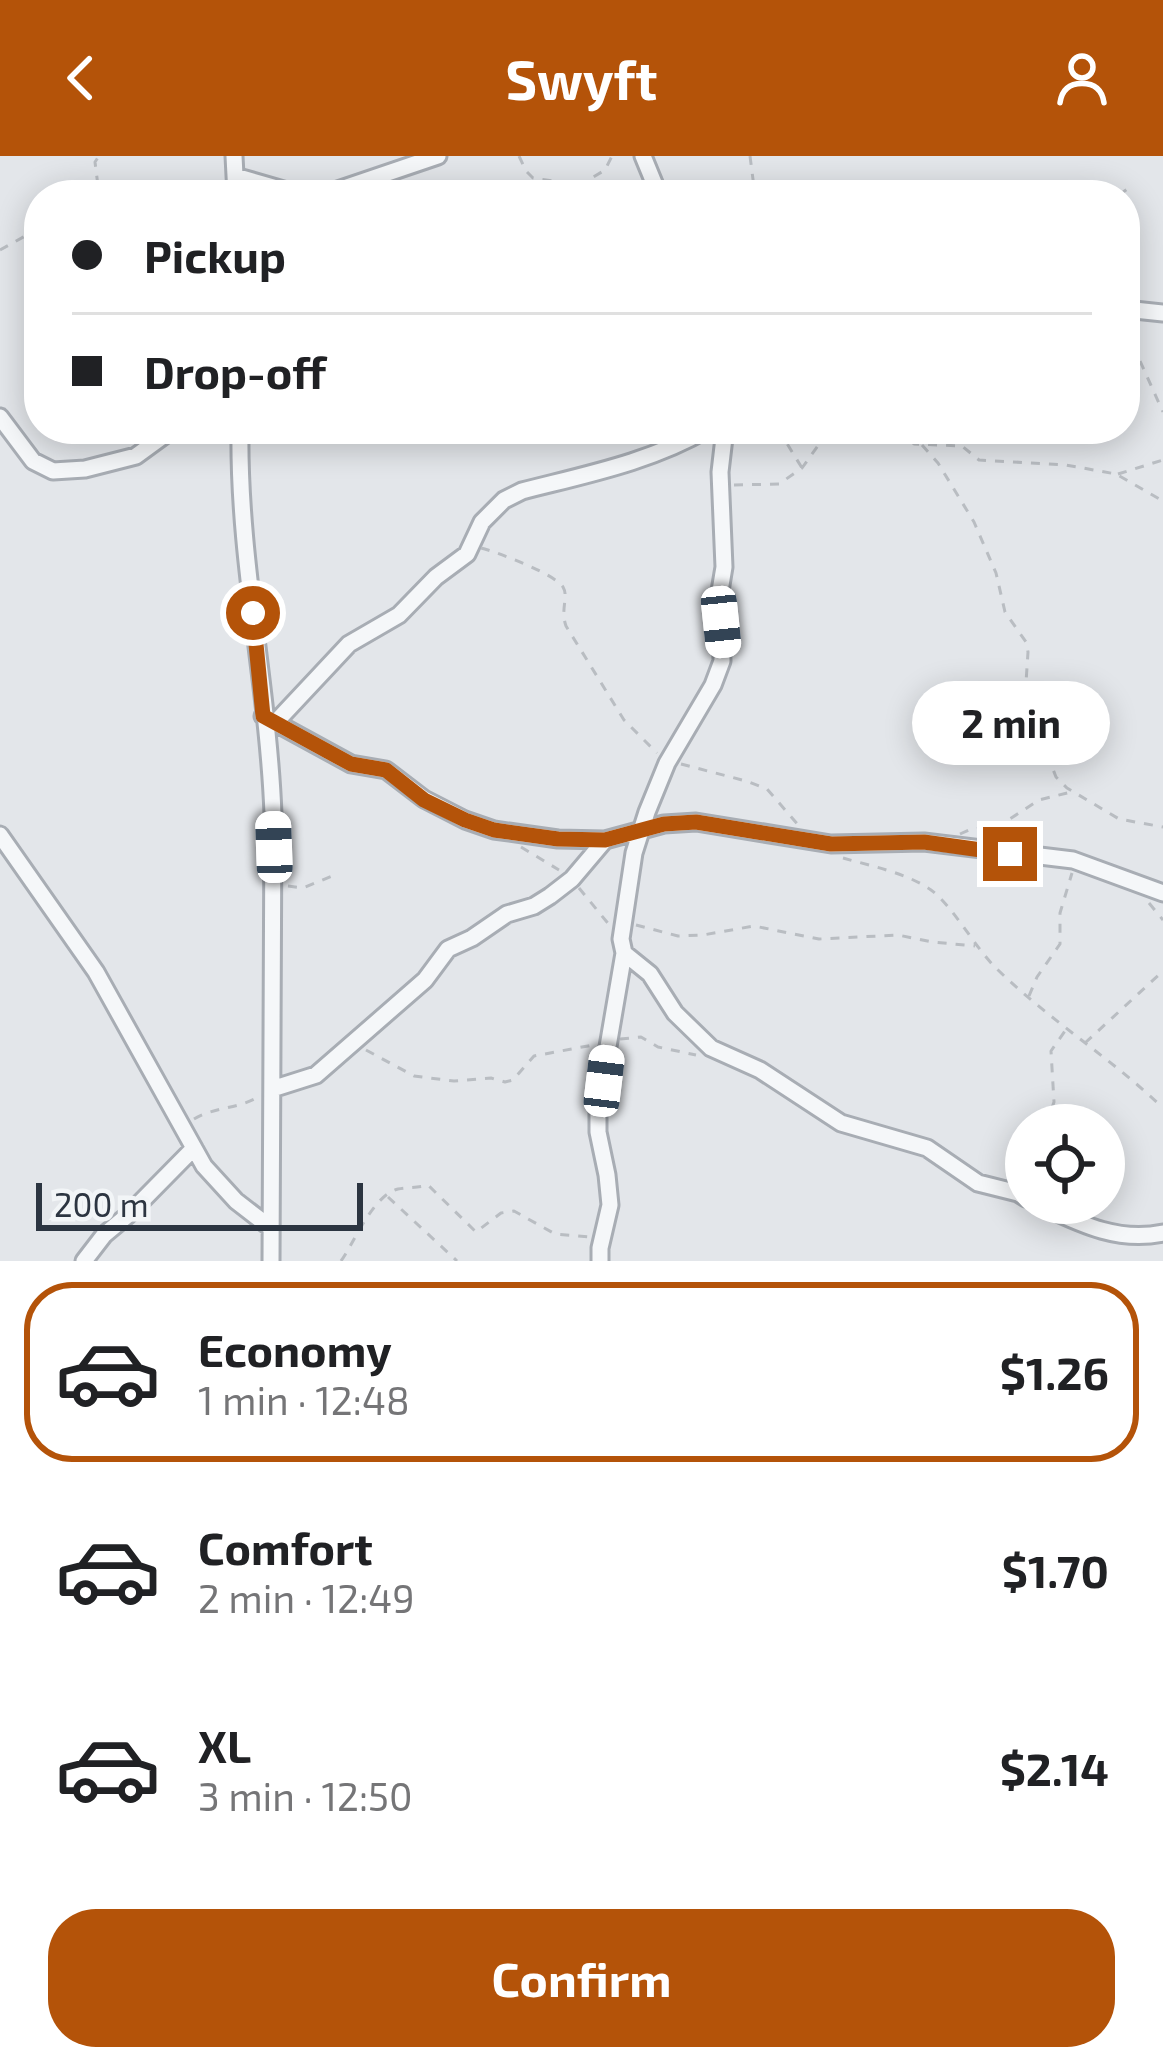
<!DOCTYPE html>
<html lang="en">
<head>
<meta charset="utf-8">
<style>
	body { margin:0; font-family:"Exo 2",sans-serif; background:#f6f6f6; color:#202124; height:100vh; display:flex; flex-direction:column; font-size:45px; white-space:nowrap }
	* { box-sizing:border-box; margin:0 }
	p { font-size:39px; color:#757577 }
	.icon { flex:none; width:66px; height:66px; fill:none; stroke:currentColor; stroke-width:2; stroke-linecap:round; stroke-linejoin:round }
	.map { position:relative; height:1105px; overflow:hidden }
	.sheet { display:flex; flex-direction:column; background:#fff; flex:1 }
	.sheet>* { flex:none }
	.top-card { position:absolute; left:24px; top:24px; width:1116px; height:264px; border-radius:48px; box-shadow:0 6px 30px #0003; display:grid; align-content:center; height:264px; padding:0 48px; background:#fff }
	.fabs { position:absolute; left:1005px; top:948px; display:grid; gap:24px }
	.fabs a { display:grid; place-items:center; width:120px; height:120px; border-radius:50%; background:#fff; box-shadow:0 6px 30px #0003; font-size:60px }
	.scale { position:absolute; left:36px; bottom:30px; width:327px; box-sizing:border-box; padding-left:12px; border:6px solid #2c3541; border-top:0; font-size:33px; line-height:42px; white-space:nowrap; color:#2c3541; -webkit-text-stroke:9px #f2f5f7; paint-order:stroke }
	.end { position:absolute; width:54px; height:54px; margin:-27px; border:15px solid #b45309; background:#fff; box-shadow:0 0 0 6px #fff }
	.from { border-radius:50% }
	.bubble { position:absolute; height:84px; border-radius:42px; background:#fff; box-shadow:0 6px 30px #0003; font-size:39px; font-weight:700; line-height:84px; text-align:center }
	.car { position:absolute; width:36px; height:72px; margin:-36px -18px; border-radius:15px; box-shadow:0 0 9px 3px #0007; background:linear-gradient(#fff 24%,#345 0 40%,#fff 0 76%,#345 0 86%,#fff 0) }
	.top-card b { display:flex; align-items:center; gap:42px; height:114px; font-size:45px }
	.top-card b+b { border-top:3px solid #e0e0e0 }
	.top-card i { width:30px; height:30px; background:#202124 }
	ul { padding:21px 0 0; list-style:none }
	li { display:flex; align-items:center; gap:36px; height:180px; margin:0 24px 18px; padding:0 24px; border:6px solid transparent; border-radius:48px }
	li div { flex:1 }
	li b { display:block; font-size:45px }
	li em { font-style:normal; font-weight:700 }
	li.on { border-color:#b45309 }
	li>.icon { width:108px; height:108px; stroke-width:1.5 }
	.button { display:flex; gap:24px; margin-top:auto; padding:24px 48px }
	.button a { flex:1; height:138px; border-radius:48px; background:#b45309; color:#fff; font-size:48px; font-weight:700; line-height:138px; text-align:center }
	header { display:flex; justify-content:space-between; align-items:center; height:156px; padding:0 48px; background:#b45309; color:#fff; font-size:54px; font-weight:700 }
	.map>svg:first-child { display:block }
</style>
</head>
<body>
<header><svg class="icon" aria-label="back" viewBox="0 0 24 24"><path d="M15 5l-7 7 7 7"/></svg>Swyft<svg class="icon" aria-label="person" viewBox="0 0 24 24"><circle cx="12" cy="8" r="4"/><path d="M4 21q1-7 8-7t8 7"/></svg></header>
<div class="map">
<svg width="1163" height="1105" viewBox="0 0 1163 1105">
	<rect width="100%" height="100%" fill="#e3e6ea"/>
	<g fill="none" stroke-linecap="round" stroke-linejoin="round">
		<g stroke="#a8adb4" stroke-width="21">
			<path id="minor" d="M234 0 236 39
				M643 0 659 39
				M235 20 301 39
				M323 39 438 0
				M1125 153 1163 157
				M0 261 33 305 53 315 85 313 136 300 173 273
				M240 273C238 402 268 529 273 658L271 1105
				M263 560 351 608 386 614 424 643 465 664 494 674 558 683 605 684 664 668 696 666 831 688 924 686 1073 704 1163 737
				M275 567 349 488 399 459 436 421 467 398 482 366 504 344 522 335C584 319 651 306 707 273
				M0 679 96 816 204 1010 236 1045 271 1072
				M624 797 650 818 675 857 711 892 760 914 841 967 927 992 978 1027 1018 1037 1026 1042
				M272 933 316 919 425 824 448 793 472 782 507 758 534 750 550 740 572 723 605 684
				M1036 1047C1077 1066 1116 1087 1163 1077
				M84 1105 104 1079 128 1059 194 992
				M600 1105V1092L610 1049 607 1019 598 976V949L624 797 621 783 634 697 647 656 667 607 713 529 722 505 720 435 724 411 720 316 725 273"/>
		</g>
		<path stroke="#b9bdc2" stroke-width="3" stroke-dasharray="9 9" stroke-linecap="butt" d="M519 0 526 15 533 22 580 29 605 14 612 0
			M750 0 755 39
			M84 39 98 30 95 6 99 0
			M592 39V24
			M1119 39 1133 29
			M0 94 27 79 39 69
			M1125 196 1134 199 1140 205 1163 256
			M778 273 802 312
			M898 273 914 288 962 290 979 304 1066 309 1116 318 1163 345
			M922 289 938 307 974 366 996 417 1005 456 1026 486 1028 496 1025 542 1056 621 1067 632 1119 663 1163 671
			M1118 318 1163 304
			M734 329 779 328 802 312 830 273
			M481 392C497 396 555 418 563 431 569 441 560 453 566 470L624 564 657 597
			M681 608 746 625 767 633 800 671
			M960 678 971 673 999 670 1039 644 1071 636
			M521 691 559 714
			M843 702C871 710 907 717 931 734 953 750 975 792 997 813 1049 864 1111 902 1163 952
			M288 730 303 732 337 718
			M579 732 611 771
			M1149 747 1163 764
			M636 769 678 780 703 779 754 770 819 783 898 779 932 786 975 790
			M1029 840 1037 821 1060 788V757L1072 717
			M620 883 641 881 658 891 696 899
			M1085 887 1163 815
			M366 894 414 920 454 925 491 922 505 926 513 924 534 900 593 889
			M194 963C214 951 238 953 258 941
			M1046 969 1054 946 1051 895 1065 875
			M388 1041 457 1105
			M341 1105C354 1087 373 1039 398 1033 408 1031 417 1032 428 1029L476 1076 501 1057 514 1055 555 1078 590 1081"/>
		<use href="#minor" stroke="#f5f7f9" stroke-width="15"/>
	</g>
	<g fill="none" stroke-linecap="round" stroke-linejoin="round">
		<path stroke="#b45309" stroke-width="15" d="M253 457 263 560 351 608 386 614 424 644 465 664 494 674 558 683 605 684 664 668 696 666 831 688 924 686 1010 698"/>
	</g>
</svg>
<div class="fabs">
<a><svg class="icon" aria-label="locate" viewBox="0 0 24 24"><circle cx="12" cy="12" r="6"/><path d="M12 2v4M12 18v4M2 12h4M18 12h4"/></svg></a>
</div>
<div class="scale">200 m</div>
<i class="end from" style="left:253px;top:457px"></i>
<i class="end" style="left:1010px;top:698px"></i>
<div class="bubble" style="left:912px;top:525px;width:198px">2 min</div>
<i class="car" style="left:721px;top:466px;rotate:174deg"></i>
<i class="car" style="left:274px;top:691px;rotate:358deg"></i>
<i class="car" style="left:604px;top:925px;rotate:7deg"></i>
<div class="top-card">
<b><i class="from"></i>Pickup</b>
<b><i></i>Drop-off</b>
</div>
</div>
<section class="sheet">
<ul>
<li class="on"><svg class="icon" aria-label="car" viewBox="0 0 24 24"><path d="M5 17H2v-5l4-1 3-4h7l3 4 3 1v5h-3M9 17h6M6 11h13"/><circle cx="7" cy="17" r="2"/><circle cx="17" cy="17" r="2"/></svg><div><b>Economy</b><p>1 min · 12:48</p></div><em>$1.26</em></li>
<li><svg class="icon" aria-label="car" viewBox="0 0 24 24"><path d="M5 17H2v-5l4-1 3-4h7l3 4 3 1v5h-3M9 17h6M6 11h13"/><circle cx="7" cy="17" r="2"/><circle cx="17" cy="17" r="2"/></svg><div><b>Comfort</b><p>2 min · 12:49</p></div><em>$1.70</em></li>
<li><svg class="icon" aria-label="car" viewBox="0 0 24 24"><path d="M5 17H2v-5l4-1 3-4h7l3 4 3 1v5h-3M9 17h6M6 11h13"/><circle cx="7" cy="17" r="2"/><circle cx="17" cy="17" r="2"/></svg><div><b>XL</b><p>3 min · 12:50</p></div><em>$2.14</em></li>
</ul>
<div class="button"><a>Confirm</a></div>
</section>
</body>
</html>
